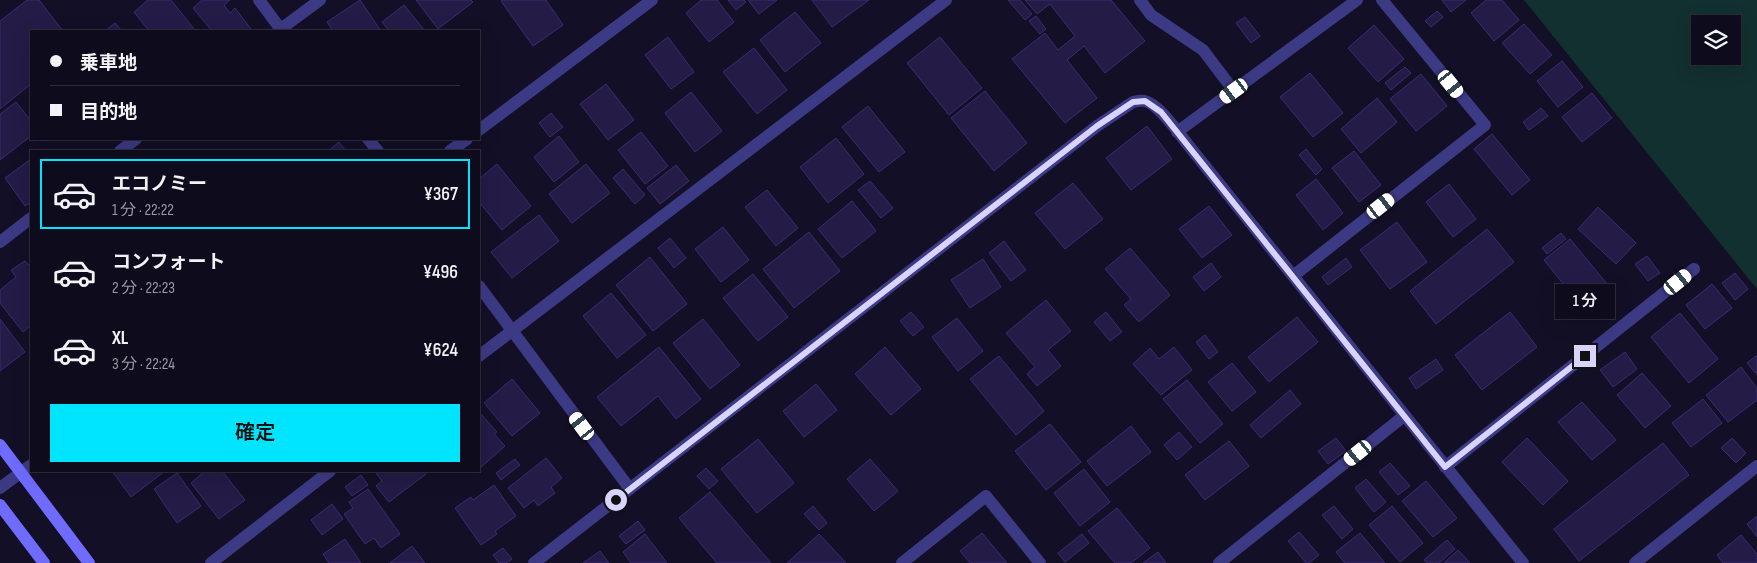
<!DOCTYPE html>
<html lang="ja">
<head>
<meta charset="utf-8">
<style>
	body { margin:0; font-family:"Sofia Sans Condensed","Noto Sans JP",sans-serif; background:#171425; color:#f1f3f6; height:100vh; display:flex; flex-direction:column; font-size:19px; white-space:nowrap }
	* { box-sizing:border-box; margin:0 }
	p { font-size:16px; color:#9b9ba3 }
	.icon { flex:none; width:28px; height:28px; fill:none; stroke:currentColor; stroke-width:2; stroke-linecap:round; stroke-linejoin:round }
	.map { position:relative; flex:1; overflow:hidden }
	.details { position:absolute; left:30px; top:150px; width:450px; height:322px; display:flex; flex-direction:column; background:#0e0b1c; border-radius:0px; box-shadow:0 5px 20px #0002,0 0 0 1px #2e2b3b }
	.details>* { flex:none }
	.hud { position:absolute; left:30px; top:30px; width:450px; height:110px; border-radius:0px; box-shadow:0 5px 20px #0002,0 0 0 1px #2e2b3b; display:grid; align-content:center; height:110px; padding:0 20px; background:#0e0b1c }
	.controls { position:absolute; left:1691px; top:15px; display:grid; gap:10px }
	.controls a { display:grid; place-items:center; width:50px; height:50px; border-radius:0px; background:#0e0b1c; box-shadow:0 5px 20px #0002,0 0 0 1px #2e2b3b; font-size:25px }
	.end { position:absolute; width:22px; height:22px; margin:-11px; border:6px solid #d9d4ff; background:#111; box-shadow:0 0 0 2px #111 }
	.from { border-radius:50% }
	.bubble { position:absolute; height:35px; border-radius:0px; background:#0e0b1c; box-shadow:0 5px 20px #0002,0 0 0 1px #2e2b3b; font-size:16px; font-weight:600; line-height:35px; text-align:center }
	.car { position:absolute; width:15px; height:30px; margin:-15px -8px; border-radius:6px; box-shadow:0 0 4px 1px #0007; background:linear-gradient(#fff 24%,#345 0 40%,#fff 0 76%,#345 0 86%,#fff 0) }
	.hud b { display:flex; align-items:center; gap:18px; height:48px; font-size:19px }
	.hud b+b { border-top:1px solid #2e2b3b }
	.hud i { width:12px; height:12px; background:#f1f3f6 }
	ul { padding:9px 0 0; list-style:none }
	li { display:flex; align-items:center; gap:15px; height:70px; margin:0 10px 8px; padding:0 10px; border:2px solid transparent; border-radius:0px }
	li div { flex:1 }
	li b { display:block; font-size:19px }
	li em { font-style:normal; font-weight:600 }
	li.active { border-color:#00e5ff }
	li>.icon { width:45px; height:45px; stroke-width:1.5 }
	.primary-button { display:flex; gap:10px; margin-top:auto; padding:10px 20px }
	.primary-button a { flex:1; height:58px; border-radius:0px; background:#00e5ff; color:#111; font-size:20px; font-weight:600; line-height:58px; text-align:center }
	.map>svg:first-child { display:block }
</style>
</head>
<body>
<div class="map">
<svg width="1757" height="563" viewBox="0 0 1757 563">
	<rect width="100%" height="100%" fill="#130f26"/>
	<path fill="#12302f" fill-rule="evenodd" d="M1524 0H1757V289ZM1700 24H1732V56H1700Z"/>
	<path fill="#241b47" stroke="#3b2d73" d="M27 0H39L63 31H31V84L0 109V21Z
		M148 0H171L194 29 191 31H149L134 12Z
		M202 0H230L224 5 230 13 235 8 251 29 248 31H212L193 8Z
		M360 0 381 31H333L327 22Z
		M416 0H471L473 2 438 29Z
		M503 0H546L563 25 533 46 501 1Z
		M701 0H717L734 22 709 42 686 13Z
		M728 0H744L746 2 736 10Z
		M748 0H777L759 14Z
		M812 0H869L832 27Z
		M1008 0H1020L1032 14 1025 20Z
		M1025 0H1111L1145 41 1105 73 1084 46 1067 60 1097 98 1065 123 1012 59 1045 33 1058 50 1075 36 1050 4 1037 14Z
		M1442 0H1466L1451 12Z
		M1486 0H1502L1519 20 1494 41 1471 13Z
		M404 5 425 31H389L382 22Z
		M1437 11 1443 17 1431 27 1425 21Z
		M795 12 821 43 785 72 760 40Z
		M1036 16 1046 29 1040 34 1029 21Z
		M1245 17 1260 36 1251 43 1236 23Z
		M115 23 122 31H105Z
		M1524 24 1552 55 1530 74 1502 43Z
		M1374 25 1404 59 1378 82 1348 48Z
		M668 37 694 72 671 89 645 55Z
		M940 37 982 88 949 115 907 63Z
		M754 48 787 90 757 114 723 72Z
		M1562 61 1583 87 1558 107 1537 81Z
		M1405 67 1411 73 1391 90 1385 83Z
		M1310 73 1343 113 1313 137 1280 97Z
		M1421 74 1447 106 1416 131 1390 99Z
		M606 84 634 120 608 140 580 104Z
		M985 91 1027 143 994 171 951 118Z
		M691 92 722 131 695 152 665 113Z
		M1592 93 1612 118 1582 142 1562 117Z
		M1377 98 1397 122 1361 153 1341 129Z
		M16 102 31 121V136L0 160V114Z
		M868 106 905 152 879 172 842 127Z
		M1541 108 1548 116 1529 130 1523 122Z
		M551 113 563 127 550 137 539 123Z
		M1147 126 1172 159 1131 190 1106 158Z
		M641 132 668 166 645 184 618 150Z
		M1492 134 1530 180 1512 195 1474 149Z
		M559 136 579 162 554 182 534 157Z
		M836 138 864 174 828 203 800 167Z
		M339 142 346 151H328Z
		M1306 149 1322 169 1316 175 1299 155Z
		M1354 151 1381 185 1359 202 1332 168Z
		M31 159V202L25 206 5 178Z
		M497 164 531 206 502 230 479 202V179Z
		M586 164 610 193 572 223 549 194Z
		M676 165 689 181 660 204 647 188Z
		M623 169 645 195 635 204 613 178Z
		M1316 179 1343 213 1323 230 1296 195Z
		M870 181 893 208 881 218 858 190Z
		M1073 183 1103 219 1065 249 1035 213Z
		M1449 184 1476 219 1453 237 1426 202Z
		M767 190 798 228 776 246 745 207Z
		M852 201 876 231 842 258 818 229Z
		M1209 206 1232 235 1202 258 1179 229Z
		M1598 207 1636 243 1616 264 1578 229Z
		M539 215 559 241 512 278 491 252Z
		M1397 222 1427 262 1390 289 1360 250Z
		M723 227 749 260 721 282 695 249Z
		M1487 229 1514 262 1436 324 1410 291Z
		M809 232 840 271 794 308 763 269Z
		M1561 233 1566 239 1547 254 1542 248Z
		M670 238 686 258 674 268 658 248Z
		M1570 239 1612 290 1585 311 1544 260Z
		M1004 241 1026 270 1011 281 989 253Z
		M1130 248 1170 295 1139 322 1124 305 1131 299 1105 269Z
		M1647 256 1660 273 1648 281 1635 264Z
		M650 257 687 304 653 331 616 285Z
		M1346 258 1352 267 1328 285 1322 277Z
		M983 259 1001 287 970 308 951 280Z
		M25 261 31 267V325L23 332 0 303V290L16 277 11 270Z
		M1211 263 1221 277 1204 291 1193 277Z
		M1735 273 1748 289 1735 300 1722 283Z
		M753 274 788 317 758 341 723 298Z
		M1712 284 1732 308 1705 329 1686 305Z
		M611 293 646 335 617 358 583 316Z
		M1046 300 1071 331 1048 350 1061 366 1037 386 1027 374 1035 367 1006 333Z
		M911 312 924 327 913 336 900 321Z
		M1106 312 1122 332 1110 341 1094 322Z
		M1510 312 1537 347 1482 390 1455 355Z
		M1680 313 1718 359 1689 383 1651 337Z
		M1297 317 1318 342 1269 382 1248 357Z
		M957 318 983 351 958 371 932 337Z
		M0 319 25 352 0 371Z
		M703 319 740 365 710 389 673 343Z
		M1205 335 1218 352 1209 359 1196 342Z
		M659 347 701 399 676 419 658 396 621 426 597 397Z
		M885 347 921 389 891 415 855 374Z
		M1174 347 1192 370 1161 395 1133 364 1150 348 1159 359Z
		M1625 352 1637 369 1613 387 1600 370Z
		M1757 355V375L1747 363Z
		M999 356 1044 411 1016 435 970 379Z
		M1436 359 1443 370 1416 389 1409 378Z
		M1232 363 1256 392 1232 411 1208 382Z
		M1741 367 1757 388V400L1728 422 1706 395Z
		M1642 373 1671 406 1645 428 1617 395Z
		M512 379 540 413 512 436 484 403Z
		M1187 380 1223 424 1200 443 1163 399Z
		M816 384 837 410 804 437 783 411Z
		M1290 390 1301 404 1261 438 1250 425Z
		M1703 399 1722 423 1691 447 1672 423Z
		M1582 402 1616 440 1592 460 1558 422Z
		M479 412 497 432 494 434 505 446 479 469Z
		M1050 424 1081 462 1046 490 1015 451Z
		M1131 426 1151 452 1107 486 1087 461Z
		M1179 432 1192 447 1177 460 1164 445Z
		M1336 438 1346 451 1328 464 1318 451Z
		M1527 438 1568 481 1543 505 1502 462Z
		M1732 438 1746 453 1736 463 1721 448Z
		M758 439 794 483 757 513 721 469Z
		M1229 441 1249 466 1205 500 1185 475Z
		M1663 443 1689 475 1579 561 1554 529Z
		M546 458 562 478 551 487 555 493 538 506 534 500 524 508 508 488Z
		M515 459 520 465 501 480 496 473Z
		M870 459 898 491 874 511 847 479Z
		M1390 463 1410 486 1398 495 1379 472Z
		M706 468 718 481 709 489 697 476Z
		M1084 469 1110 502 1080 526 1054 493Z
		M112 471H165L131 497Z
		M205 471H222L245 500 219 519 191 483Z
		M378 471H424L426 474 389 502 376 486 382 481 376 473Z
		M177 473 201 506 177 523 154 489Z
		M361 475 368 485 352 496 345 487Z
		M1366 479 1386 502 1374 512 1355 488Z
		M1426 481 1457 518 1433 537 1402 501Z
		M494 485 516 516 495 531 497 534 481 545 455 508 471 497 473 500Z
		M368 489 400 534 381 548 374 538 365 544 344 514 353 508 349 502Z
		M710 492 771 563H717L679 518Z
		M332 504 343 519 322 535 311 520Z
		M813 506 827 523 819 530 804 514Z
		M1334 506 1353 529 1342 539 1322 515Z
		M1392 506 1423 543 1400 562 1369 525Z
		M1117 508 1150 548 1131 563H1115L1088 531Z
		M1757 516V537L1747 524Z
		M638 521 645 530 626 544 619 536Z
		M1299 532 1319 555 1309 563H1306L1288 541Z
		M982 533 1007 563H970L960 551Z
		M1360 533 1385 563H1345L1336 552Z
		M645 534 667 563H631L623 552Z
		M819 534 846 563H787Z
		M1082 534 1089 543 1065 562 1058 553Z
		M1741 535 1757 554V563H1723L1717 555Z
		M345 539 361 563H329L323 554Z
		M1447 540 1455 549 1439 563H1427L1424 560Z
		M412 546 425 563H390Z
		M503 548 512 559 506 563H499L493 555Z
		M1458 550 1470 563H1444Z
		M600 551 609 563H583Z
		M1158 552 1166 563H1143Z"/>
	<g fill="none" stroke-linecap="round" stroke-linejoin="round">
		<path stroke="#3d3a85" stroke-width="12" d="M259 0 282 31
			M1140 0 1151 15 1203 50 1234 91
			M278 31 320 0
			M479 130 652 0
			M1177 132 1357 0
			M368 139 378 151
			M120 151 136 139
			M450 151 467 139
			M0 242 31 218
			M1293 276 1485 125 1382 0
			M479 286 630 489
			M479 356 946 0
			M1445 467 1694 269
			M0 488 31 465
			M211 563 330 471
			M534 563 1097 126 1133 102C1137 101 1141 100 1145 101 1159 104 1179 134 1189 146L1523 563
			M902 563 986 496 1040 563
			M1219 563 1404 416
			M1635 563 1757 466"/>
		<path stroke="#6f6bff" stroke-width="12" d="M0 445 89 563
			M0 505 44 563"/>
	</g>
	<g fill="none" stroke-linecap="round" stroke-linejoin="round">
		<path stroke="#d9d4ff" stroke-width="6" d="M616 500 1097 126 1133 102 1145 101 1161 112 1445 467 1585 356"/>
	</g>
</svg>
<div class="controls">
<a><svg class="icon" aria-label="layers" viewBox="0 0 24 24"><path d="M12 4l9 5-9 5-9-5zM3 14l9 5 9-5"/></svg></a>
</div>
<i class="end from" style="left:616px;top:500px"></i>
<i class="end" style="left:1585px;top:356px"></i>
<div class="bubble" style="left:1555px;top:284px;width:60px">1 分</div>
<i class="car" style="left:1451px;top:84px;rotate:141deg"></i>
<i class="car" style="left:1234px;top:91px;rotate:234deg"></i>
<i class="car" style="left:1381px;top:206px;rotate:52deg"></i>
<i class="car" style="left:1678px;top:282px;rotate:51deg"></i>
<i class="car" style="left:582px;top:426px;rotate:323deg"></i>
<i class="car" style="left:1358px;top:453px;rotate:231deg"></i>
<div class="hud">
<b><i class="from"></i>乗車地</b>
<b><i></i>目的地</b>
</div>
<section class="details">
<ul>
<li class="active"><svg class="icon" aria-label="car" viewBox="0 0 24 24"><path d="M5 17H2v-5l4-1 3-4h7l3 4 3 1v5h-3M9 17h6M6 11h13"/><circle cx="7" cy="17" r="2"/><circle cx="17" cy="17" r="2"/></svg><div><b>エコノミー</b><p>1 分 · 22:22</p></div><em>¥367</em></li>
<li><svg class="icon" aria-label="car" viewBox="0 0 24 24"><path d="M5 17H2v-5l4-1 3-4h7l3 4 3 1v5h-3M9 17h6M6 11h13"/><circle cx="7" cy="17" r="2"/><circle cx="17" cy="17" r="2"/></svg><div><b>コンフォート</b><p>2 分 · 22:23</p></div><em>¥496</em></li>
<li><svg class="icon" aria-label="car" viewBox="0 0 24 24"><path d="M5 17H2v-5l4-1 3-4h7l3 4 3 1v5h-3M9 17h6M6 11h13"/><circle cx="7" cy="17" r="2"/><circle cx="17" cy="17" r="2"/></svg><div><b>XL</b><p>3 分 · 22:24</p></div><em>¥624</em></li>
</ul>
<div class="primary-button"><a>確定</a></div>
</section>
</div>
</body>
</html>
